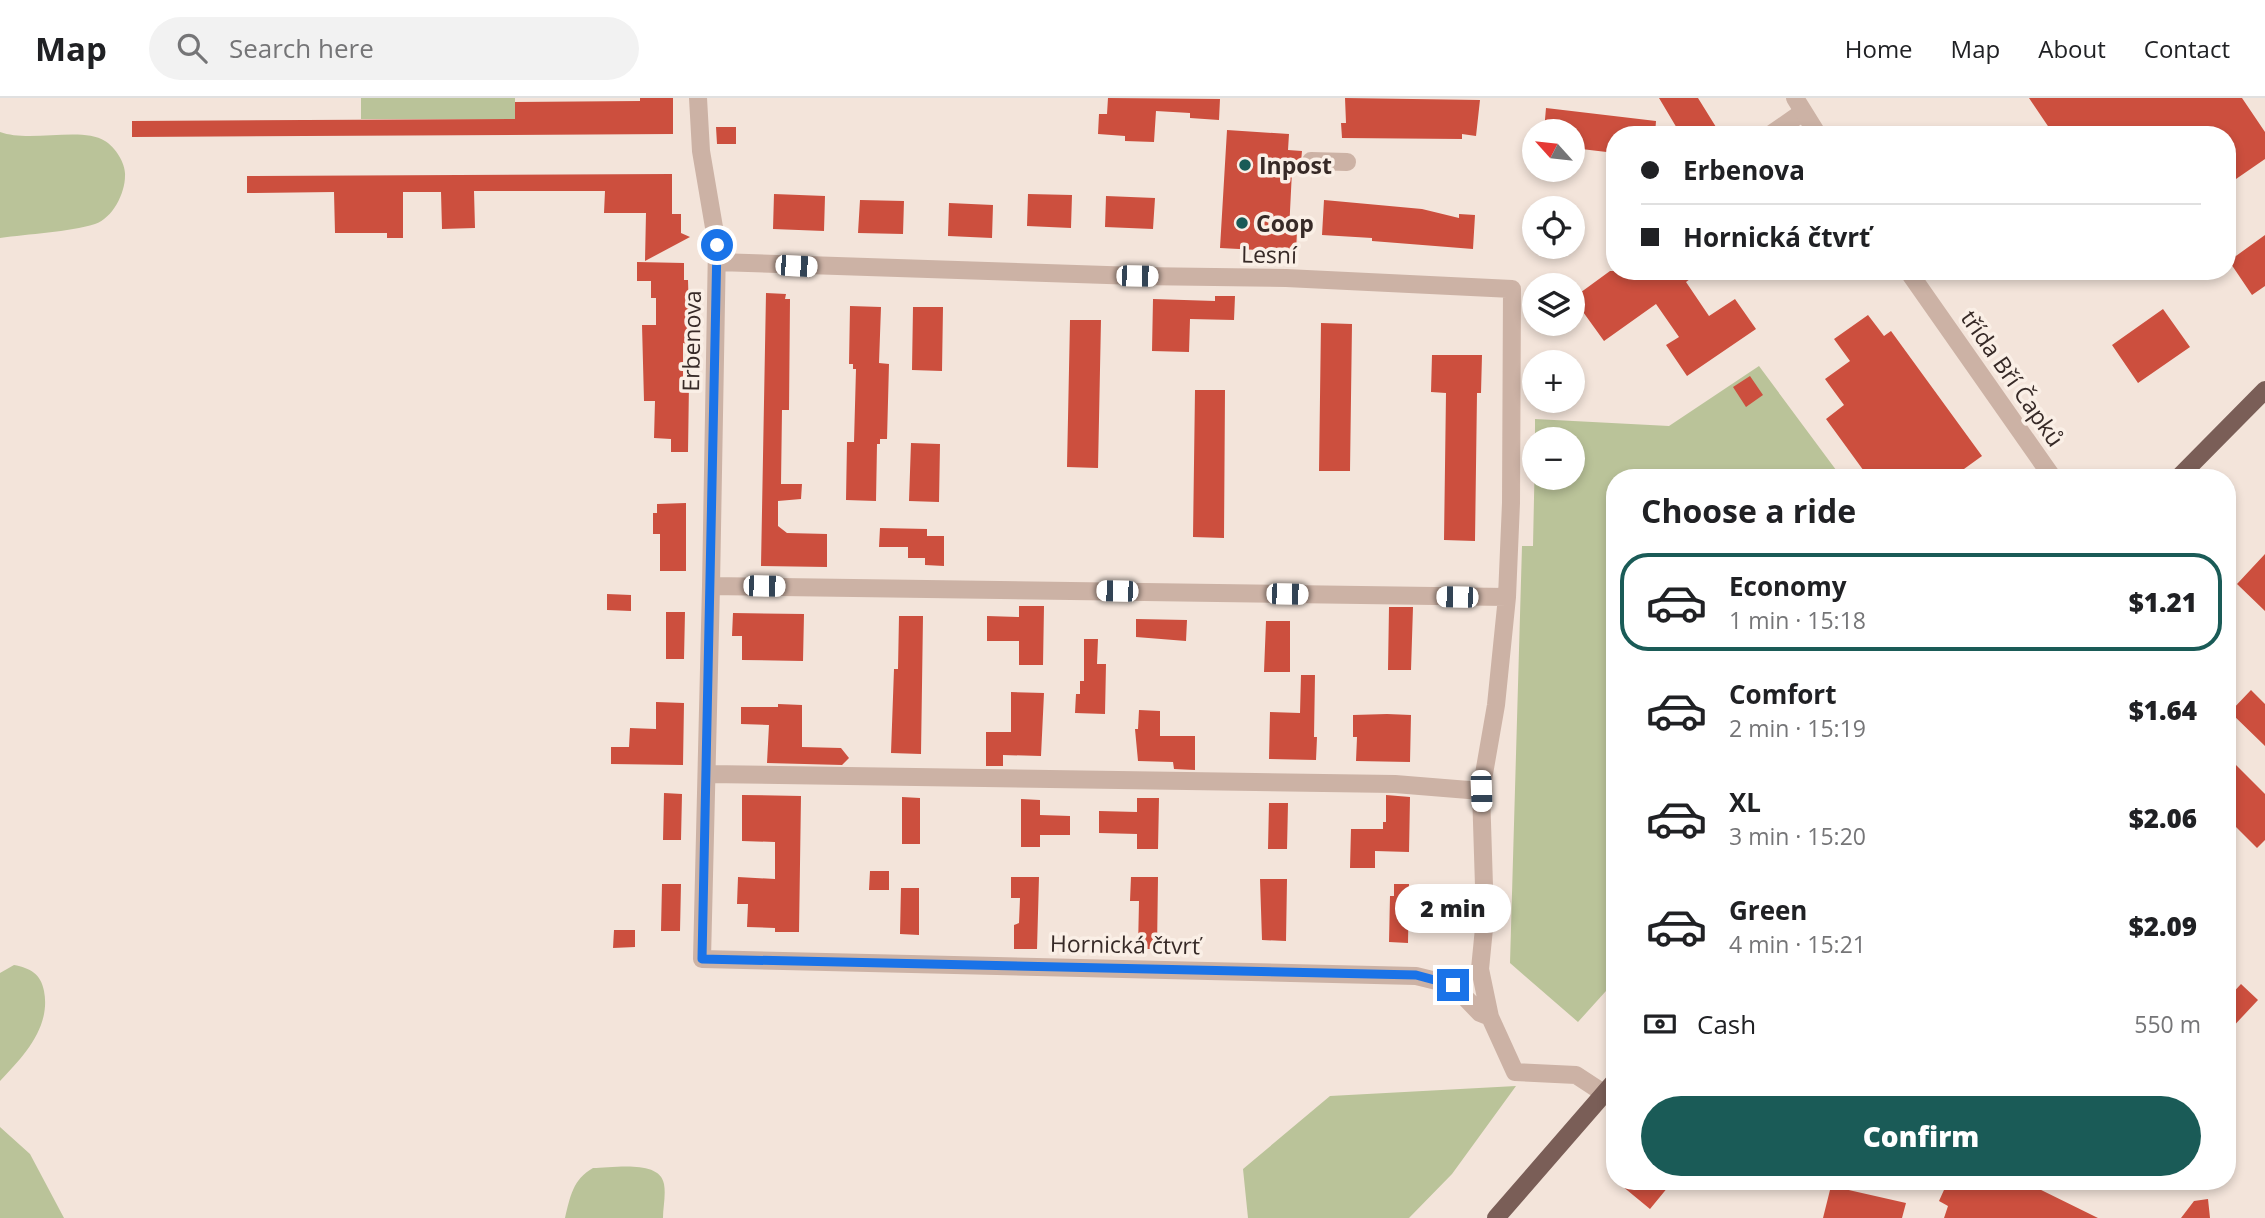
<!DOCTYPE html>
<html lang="en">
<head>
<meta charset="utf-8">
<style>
	body { margin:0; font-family:"Open Sans",sans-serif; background:#f2f2f2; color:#202124; height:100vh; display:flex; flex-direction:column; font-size:26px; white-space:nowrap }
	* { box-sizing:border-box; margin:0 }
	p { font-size:23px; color:#757577 }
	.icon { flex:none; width:38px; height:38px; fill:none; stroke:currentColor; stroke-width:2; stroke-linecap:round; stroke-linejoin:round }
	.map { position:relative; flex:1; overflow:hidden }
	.sheet { position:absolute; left:1606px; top:371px; width:630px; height:721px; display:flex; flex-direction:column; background:#fff; border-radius:28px; box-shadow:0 4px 10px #0003 }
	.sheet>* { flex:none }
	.banner { position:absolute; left:1606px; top:28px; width:630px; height:154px; border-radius:28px; box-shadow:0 4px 10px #0003; display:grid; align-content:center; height:154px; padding:0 35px; background:#fff }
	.needle { width:46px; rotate:297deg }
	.buttons { position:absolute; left:1522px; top:21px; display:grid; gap:14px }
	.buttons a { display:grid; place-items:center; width:63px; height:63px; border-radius:50%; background:#fff; box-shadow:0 4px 10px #0003; font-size:35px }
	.end { position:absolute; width:32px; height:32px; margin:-16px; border:9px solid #1a73e8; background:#fff; box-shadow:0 0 0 4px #fff }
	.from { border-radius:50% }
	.bubble { position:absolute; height:49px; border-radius:24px; background:#fff; box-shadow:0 4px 10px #0003; font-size:23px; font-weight:800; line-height:49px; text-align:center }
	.car { position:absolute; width:21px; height:42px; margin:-21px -10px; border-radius:9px; box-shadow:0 0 5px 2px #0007; background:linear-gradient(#fff 24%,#345 0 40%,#fff 0 76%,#345 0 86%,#fff 0) }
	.banner b { display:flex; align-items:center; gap:24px; height:66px; font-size:26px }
	.banner b+b { border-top:2px solid #e0e0e0 }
	.banner i { width:18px; height:18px; background:#202124 }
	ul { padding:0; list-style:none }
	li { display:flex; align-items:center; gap:21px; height:98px; margin:0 14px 10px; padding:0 21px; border:4px solid transparent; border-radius:28px }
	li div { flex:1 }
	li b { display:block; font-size:26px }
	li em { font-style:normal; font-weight:800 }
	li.active { border-color:#1a5b57 }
	li>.icon { width:63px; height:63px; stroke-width:1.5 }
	h2 { padding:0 35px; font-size:32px; line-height:84px }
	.pay { display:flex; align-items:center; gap:18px; height:77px; padding:0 35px; font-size:26px }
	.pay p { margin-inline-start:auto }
	.button { display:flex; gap:14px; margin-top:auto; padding:14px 35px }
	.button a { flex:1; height:80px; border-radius:42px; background:#1a5b57; color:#fff; font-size:28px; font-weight:800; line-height:80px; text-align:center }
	header { display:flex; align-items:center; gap:42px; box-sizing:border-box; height:98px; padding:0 35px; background:#fff; border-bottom:2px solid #e0e0e0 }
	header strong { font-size:33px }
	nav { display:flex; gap:38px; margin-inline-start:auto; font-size:24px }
	.search { width:490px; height:63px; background:#f2f2f2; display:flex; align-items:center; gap:18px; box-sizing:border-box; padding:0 24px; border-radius:38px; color:#757577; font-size:26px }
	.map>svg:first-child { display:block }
</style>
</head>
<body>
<header>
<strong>Map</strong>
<div class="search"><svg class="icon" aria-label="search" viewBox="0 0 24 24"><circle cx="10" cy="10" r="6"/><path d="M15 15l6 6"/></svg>Search here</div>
<nav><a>Home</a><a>Map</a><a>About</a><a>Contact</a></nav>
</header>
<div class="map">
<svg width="2265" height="1120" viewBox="0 0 2265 1120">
	<rect width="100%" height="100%" fill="#f3e4da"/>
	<path fill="#bac399" d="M361 0H515V21H361Z
		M0 34C30 45 82 28 105 43 116 50 126 66 125 78 125 95 113 120 95 126 69 134 28 136 0 140Z
		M1759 268 1842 380H1615V883L1578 924 1510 865 1522 448H1533L1535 352V380H1573V341H1535V321L1669 328Z
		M14 867C30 870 41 876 44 893 51 929 24 958 0 983V875Z
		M1516 988 1452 1076 1409 1120H1248L1243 1071 1330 998Z
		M0 1029 30 1056 64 1120H0Z
		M593 1070C612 1070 660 1061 664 1086 666 1097 663 1109 663 1120H565C570 1099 573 1081 593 1070Z"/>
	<path fill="#cc4f3e" d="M640 0H673V36L132 39V23L515 21V4L640 3Z
		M1108 0 1220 1 1219 22 1190 20V15L1156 13 1154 44 1125 43V38L1098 36 1099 16H1107Z
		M1345 0 1480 2 1476 38 1462 36V41L1342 40 1341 25H1346Z
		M1659 0H1698L1716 29 1703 37H1681Z
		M2029 0H2242L2265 34V61L2236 81 2228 69V37H2054Z
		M1546 10 1656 23 1655 37H1615V55L1573 50V33H1544Z
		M716 29H736V46H717Z
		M1227 32 1289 36 1288 52 1302 53 1300 74 1292 73 1289 133H1297L1296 154 1220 150Z
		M672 76V116H681V135L690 139 645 163 646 115H604L605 93H474L475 130 442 131 441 94H403V140H387V135H335L334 94 247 95V78Z
		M774 96 825 98 824 133 773 131Z
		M1028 96 1072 97 1071 130 1027 128Z
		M1106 98 1155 100 1153 131 1105 129Z
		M860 102 904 103 903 136 858 135Z
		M1324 102 1422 111 1459 120V116L1475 117 1473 151 1372 143V140L1322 137Z
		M949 105 993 107 992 140 948 138Z
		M2265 137V188L2252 197 2229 163Z
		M637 164 684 165V182H688L689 218 688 246 683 245V285H689L688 354H671V341L654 340 655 303H644L642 227H656V200H651V183H637Z
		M1610 173H1701L1686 184 1709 218 1735 201 1756 231 1687 278 1666 247 1679 239 1656 206 1604 243 1573 200Z
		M766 195 786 196 785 201H790L789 312H782L781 386H802L801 401 778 403V428L787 435 827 436V469L761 468Z
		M1215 198H1235L1234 222 1190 221 1189 254 1152 253 1153 201 1215 203Z
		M850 208 881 209 879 265 889 266 887 341H880V346H877L876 403 846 402 847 344H854L856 271H853V266H849Z
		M913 209H943L942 273 912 272Z
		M2163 211 2190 249 2138 285 2112 247Z
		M1868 217 1884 238 1891 233 1982 358 1964 371 1971 380H1869L1826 321 1844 307 1825 281 1850 263 1834 241Z
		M1070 222H1101L1098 370 1067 369Z
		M1321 225 1352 226 1350 373H1319Z
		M1432 257H1482L1481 295H1477L1475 443 1444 442 1446 295 1431 294Z
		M1750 278 1763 297 1746 309 1733 289Z
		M1195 292H1225L1224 440 1193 439Z
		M911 345 940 346 939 404 909 403Z
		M686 405V473H660V436H653V415H657V406Z
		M880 430 927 431V438H944V468L925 467V460H908V449H879Z
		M2265 456V513L2237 486Z
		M607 496 631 497V513L607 512Z
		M1019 508H1044L1043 567H1019V543H987V518L1019 519Z
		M1389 509H1413L1411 572H1388Z
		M666 514H685L684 561H666Z
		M733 515 804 516 803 563 742 562V538H732Z
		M899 518H923L921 656 891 655 894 571H898Z
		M1136 521 1187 522 1186 543 1136 539Z
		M1266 523H1290V574H1264Z
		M1084 541H1098L1097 566H1106L1105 616 1075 615 1076 596H1080V583H1084Z
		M1301 577H1315L1314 639H1317L1316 662 1269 661 1270 614 1300 615Z
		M2251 592 2265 606V648L2230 614Z
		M1011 594 1044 595 1041 658 1003 657V668H986V634H1011Z
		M656 604 684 605 683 667 611 666V649H629L630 630 656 631Z
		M778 606 802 607V649L841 650 849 660 842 667 767 665 769 627 741 626V609H778Z
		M1139 612 1160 613V638H1195V672L1174 671 1173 664 1138 663 1135 631H1138Z
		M1387 616 1411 617 1410 664 1356 663 1357 639H1353V617Z
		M2228 659 2265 696V742L2257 750 2228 721Z
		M664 695 682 696 681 742H663Z
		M742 697 801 698 799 834H775V830L747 829 748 806H737L738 779 775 781V744L742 743Z
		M1386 697 1410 699 1409 754 1375 753V770H1350L1351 731H1383V724H1386Z
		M902 699 920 700V746H902Z
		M1137 700H1159L1158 751H1137V736L1099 735V713L1137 714Z
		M1021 701 1040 702V717L1070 718V737H1040V749H1021Z
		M1269 705H1288L1287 751H1268Z
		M870 773H889V792H869Z
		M1011 779H1039L1037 851H1014V827L1019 825 1020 800H1011Z
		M1131 779H1158L1157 851H1138L1139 803H1130Z
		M1260 781H1287L1286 843 1262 842Z
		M662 786H681L680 833H661Z
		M1394 786H1409L1408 845 1389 844 1390 798H1394Z
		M901 790H919V837L900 836Z
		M614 832H635V849L613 850Z
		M2241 886 2258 902 2228 934V900Z
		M1616 1083H1673L1650 1111Z
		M1948 1083H2023L2098 1120H1944L1948 1108 1939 1103Z
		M1831 1088 1906 1105 1902 1120H1823Z
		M2208 1101 2210 1120H2181L2194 1103Z"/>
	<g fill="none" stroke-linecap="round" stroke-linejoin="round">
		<path stroke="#ccb2a5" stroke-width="18" d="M698 0 701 53 717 147 711 488
			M1770 37 1803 14
			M1311 63 1347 64
			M717 164 1137 178 1286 180 1512 191 1511 405 1507 499
			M711 488 1507 499 1496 607 1481 693 1485 820 1480 871 1490 919 1480 915 1453 887 1416 878 702 861Z
			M708 676 1395 686 1481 693
			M1490 919 1515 974 1576 977 1605 996"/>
		<path stroke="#ccb2a5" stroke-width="18" d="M1795 0 1818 37
			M1908 173 2053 380"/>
		<path stroke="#7a5e57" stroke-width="18" d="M2178 380 2265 292
			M1496 1120 1615 983"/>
	</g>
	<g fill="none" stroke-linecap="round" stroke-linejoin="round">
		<path stroke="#1a73e8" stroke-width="9" d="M717 147 702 861 1416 877 1453 887"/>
	</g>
	<g fill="#1a5b57" stroke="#faefe6" stroke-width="2.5">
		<circle cx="1245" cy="67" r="7"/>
		<circle cx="1242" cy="125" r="7"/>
	</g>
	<g text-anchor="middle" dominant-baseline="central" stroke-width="7" stroke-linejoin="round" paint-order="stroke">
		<g font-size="23" font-weight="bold" fill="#372a27" stroke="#faefe6" text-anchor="start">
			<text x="1259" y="67">Inpost</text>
			<text x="1256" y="125">Coop</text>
		</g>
		<g font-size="23" fill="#372a27" stroke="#faefe6">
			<text transform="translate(1269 156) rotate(1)">Lesní</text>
			<text transform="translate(691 243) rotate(-89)">Erbenova</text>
			<text transform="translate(2013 280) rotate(55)">třída Bří Čapků</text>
			<text transform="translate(1125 846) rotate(1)">Hornická čtvrť</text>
		</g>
	</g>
</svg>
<div class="buttons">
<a><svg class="needle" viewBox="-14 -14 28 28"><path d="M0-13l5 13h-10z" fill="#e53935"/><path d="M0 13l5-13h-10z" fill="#757577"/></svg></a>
<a><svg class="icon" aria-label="locate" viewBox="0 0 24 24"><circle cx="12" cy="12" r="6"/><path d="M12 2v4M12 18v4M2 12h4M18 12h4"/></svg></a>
<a><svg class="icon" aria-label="layers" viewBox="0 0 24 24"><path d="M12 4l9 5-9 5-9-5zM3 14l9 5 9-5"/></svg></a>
<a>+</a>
<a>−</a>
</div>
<i class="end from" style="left:717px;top:147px"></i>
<i class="end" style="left:1453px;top:887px"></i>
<div class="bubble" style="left:1395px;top:786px;width:116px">2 min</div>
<i class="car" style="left:796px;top:168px;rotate:93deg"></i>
<i class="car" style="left:1137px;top:178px;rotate:91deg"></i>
<i class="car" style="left:764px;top:488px;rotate:91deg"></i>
<i class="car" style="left:1117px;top:493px;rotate:271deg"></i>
<i class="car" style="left:1287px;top:496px;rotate:91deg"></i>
<i class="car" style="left:1457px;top:499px;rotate:271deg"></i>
<i class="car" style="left:1481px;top:693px;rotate:178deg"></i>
<div class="banner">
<b><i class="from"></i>Erbenova</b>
<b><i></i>Hornická čtvrť</b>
</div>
<section class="sheet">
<h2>Choose a ride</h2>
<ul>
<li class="active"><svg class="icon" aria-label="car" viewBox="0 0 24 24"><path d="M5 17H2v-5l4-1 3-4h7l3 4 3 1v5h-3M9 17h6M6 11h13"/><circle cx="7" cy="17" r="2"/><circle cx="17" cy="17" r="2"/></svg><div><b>Economy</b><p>1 min · 15:18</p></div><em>$1.21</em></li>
<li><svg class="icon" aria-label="car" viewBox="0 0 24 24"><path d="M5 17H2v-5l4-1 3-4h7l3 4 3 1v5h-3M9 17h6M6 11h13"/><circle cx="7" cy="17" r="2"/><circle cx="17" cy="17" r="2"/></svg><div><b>Comfort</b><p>2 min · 15:19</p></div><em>$1.64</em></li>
<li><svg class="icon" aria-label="car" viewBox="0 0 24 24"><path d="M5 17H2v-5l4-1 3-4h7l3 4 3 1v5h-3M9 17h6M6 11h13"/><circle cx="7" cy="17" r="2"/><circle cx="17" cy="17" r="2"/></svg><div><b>XL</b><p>3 min · 15:20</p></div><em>$2.06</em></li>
<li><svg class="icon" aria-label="car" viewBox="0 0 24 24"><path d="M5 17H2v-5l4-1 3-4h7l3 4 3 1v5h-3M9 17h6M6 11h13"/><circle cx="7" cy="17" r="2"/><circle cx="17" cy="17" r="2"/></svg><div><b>Green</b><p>4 min · 15:21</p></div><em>$2.09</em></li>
</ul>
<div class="pay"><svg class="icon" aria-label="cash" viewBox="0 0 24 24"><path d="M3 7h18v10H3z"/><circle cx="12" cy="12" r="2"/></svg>Cash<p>550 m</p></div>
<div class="button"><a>Confirm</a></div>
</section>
</div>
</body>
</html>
